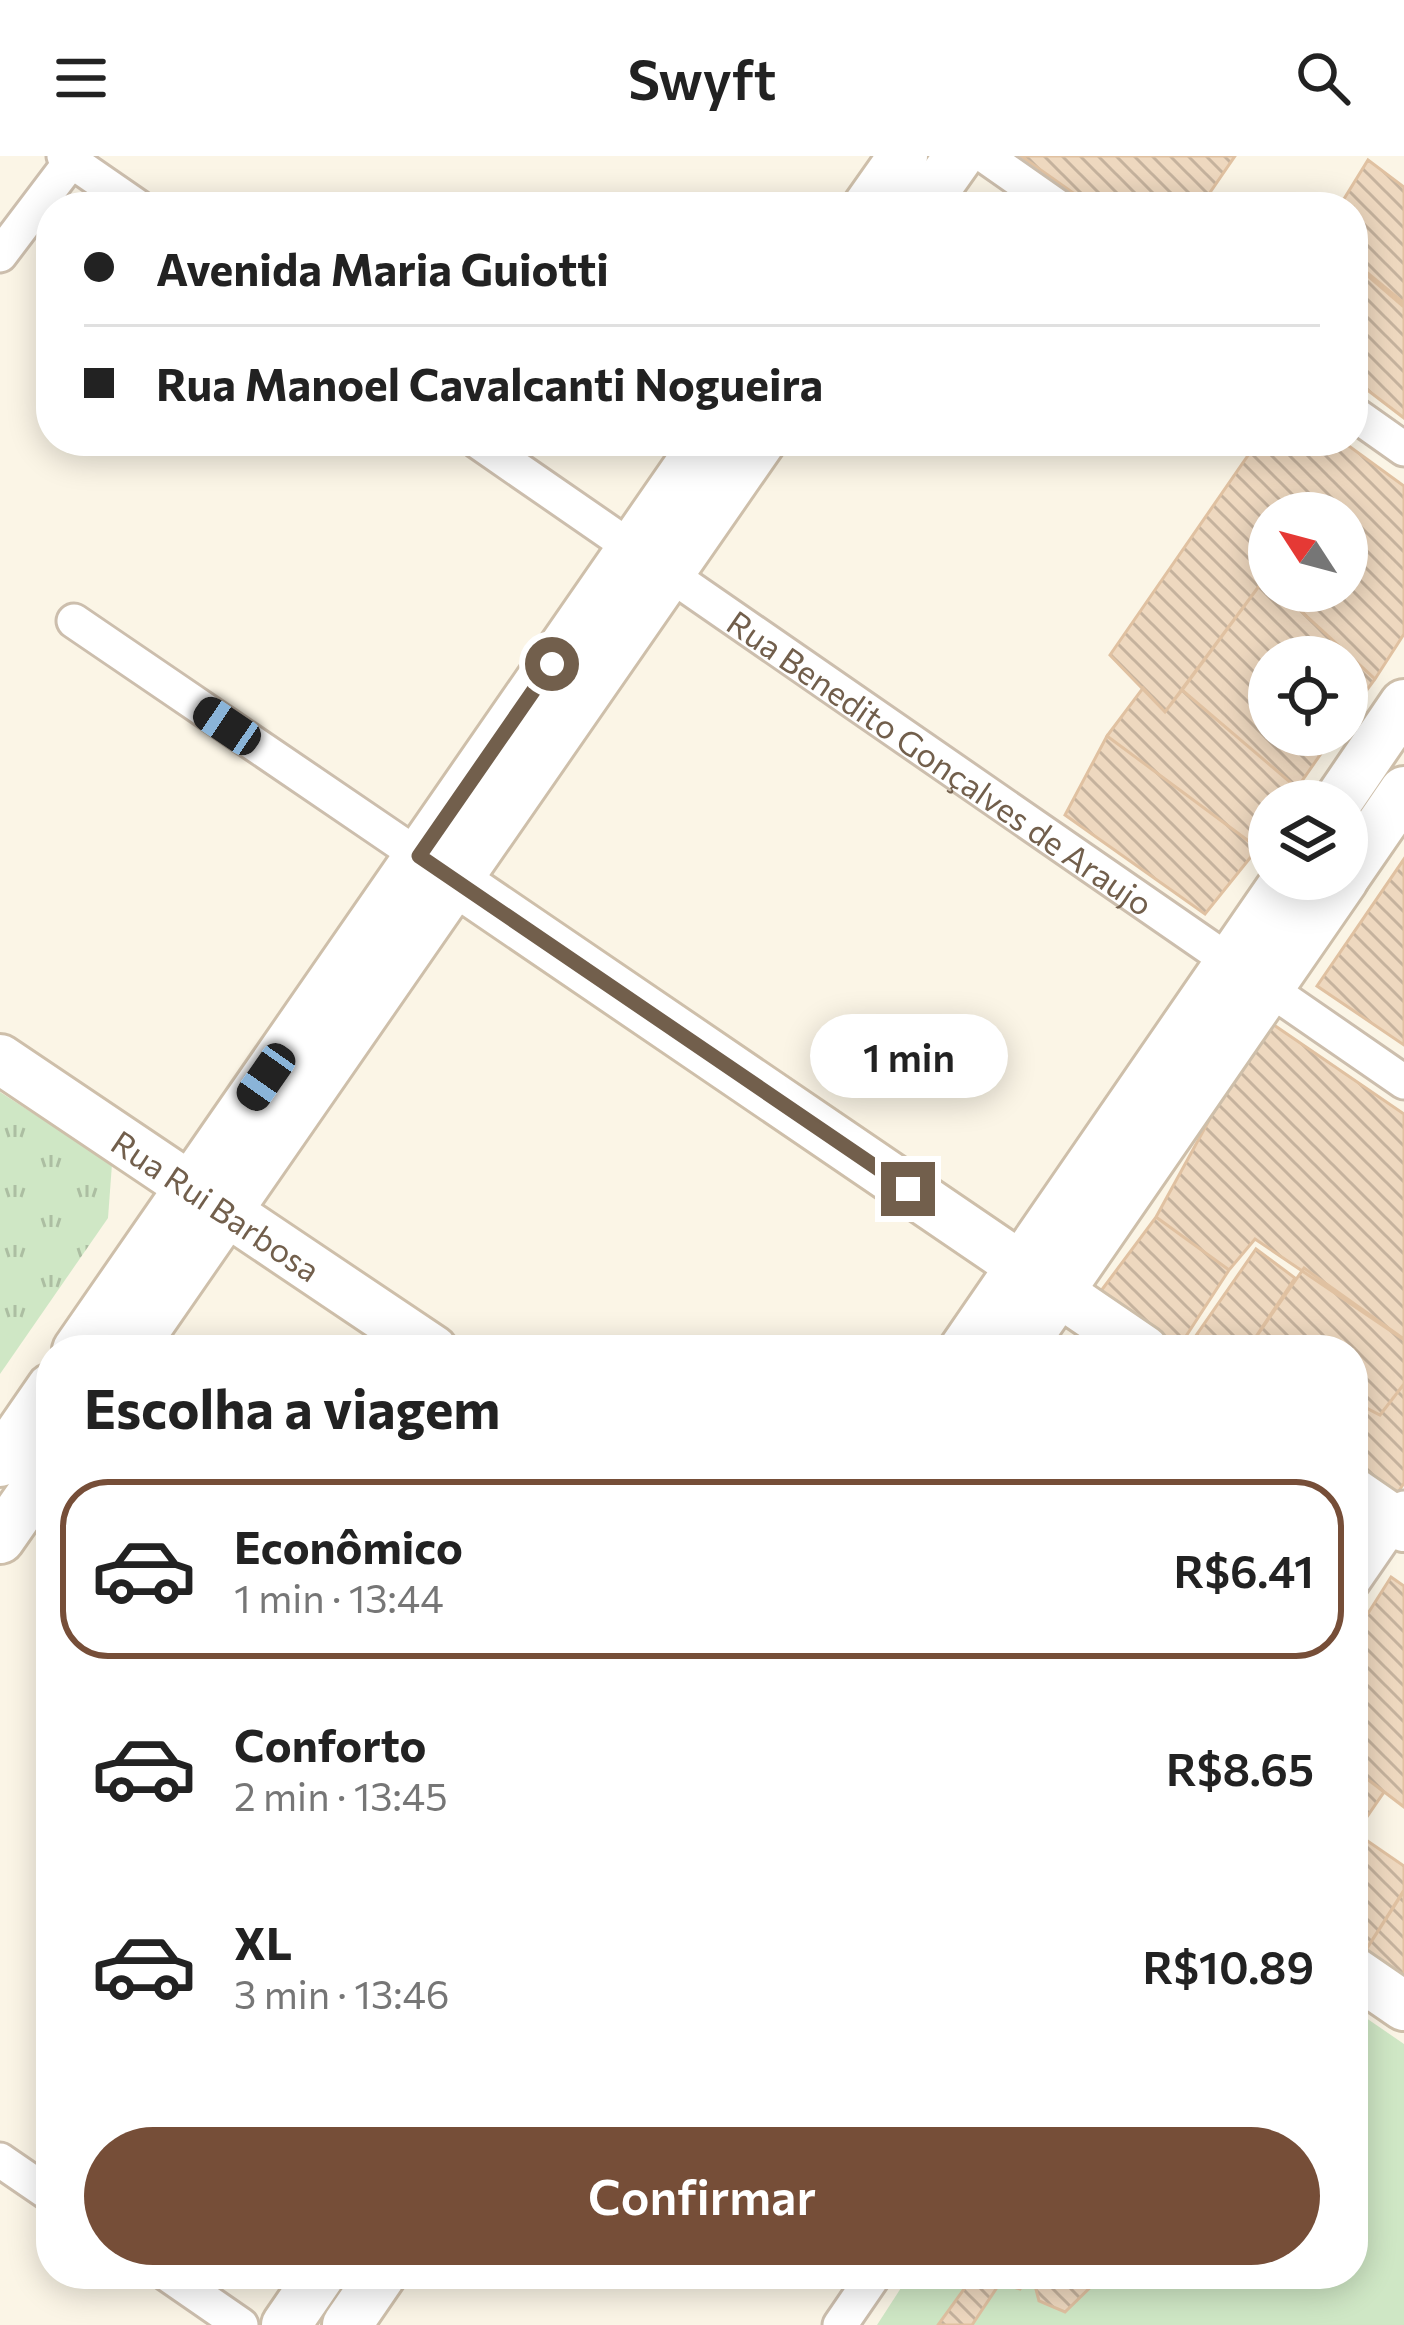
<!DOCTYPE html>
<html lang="pt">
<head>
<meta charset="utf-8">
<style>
	body { margin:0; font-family:Commissioner,sans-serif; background:#f6f6f6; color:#222; height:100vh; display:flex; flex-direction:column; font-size:45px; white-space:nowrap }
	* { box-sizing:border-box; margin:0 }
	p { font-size:39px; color:#767676 }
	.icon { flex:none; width:66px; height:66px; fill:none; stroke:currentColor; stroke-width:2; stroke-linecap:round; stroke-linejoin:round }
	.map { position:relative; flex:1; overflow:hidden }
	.details { position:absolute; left:36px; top:1179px; width:1332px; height:954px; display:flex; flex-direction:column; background:#fff; border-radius:48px; box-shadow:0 6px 30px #0003 }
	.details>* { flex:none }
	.guide { position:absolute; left:36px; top:36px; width:1332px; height:264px; border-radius:48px; box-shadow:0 6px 30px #0003; display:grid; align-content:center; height:264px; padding:0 48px; background:#fff }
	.needle { width:78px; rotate:306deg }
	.fabs { position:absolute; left:1248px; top:336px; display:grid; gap:24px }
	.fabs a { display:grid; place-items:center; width:120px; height:120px; border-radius:50%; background:#fff; box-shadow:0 6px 30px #0003; font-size:60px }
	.end { position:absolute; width:54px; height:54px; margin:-27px; border:15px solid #725f4c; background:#fff; box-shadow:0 0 0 6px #fff }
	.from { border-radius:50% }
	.bubble { position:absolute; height:84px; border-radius:42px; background:#fff; box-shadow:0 6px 30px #0003; font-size:39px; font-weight:600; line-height:84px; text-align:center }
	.car { position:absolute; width:36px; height:72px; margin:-36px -18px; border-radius:15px; box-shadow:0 0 9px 3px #0007; background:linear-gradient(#222 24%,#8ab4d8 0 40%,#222 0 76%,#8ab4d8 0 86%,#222 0) }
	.guide b { display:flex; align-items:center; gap:42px; height:114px; font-size:45px }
	.guide b+b { border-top:3px solid #e0e0e0 }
	.guide i { width:30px; height:30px; background:#222 }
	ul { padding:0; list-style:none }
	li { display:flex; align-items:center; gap:36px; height:180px; margin:0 24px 18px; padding:0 24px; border:6px solid transparent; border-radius:48px }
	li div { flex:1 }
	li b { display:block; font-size:45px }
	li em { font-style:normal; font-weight:600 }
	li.current { border-color:#764e38 }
	li>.icon { width:108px; height:108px; stroke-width:1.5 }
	h2 { padding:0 48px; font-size:54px; line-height:144px }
	.button { display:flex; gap:24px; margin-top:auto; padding:24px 48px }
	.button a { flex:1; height:138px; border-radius:72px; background:#764e38; color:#fff; font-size:48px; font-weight:600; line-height:138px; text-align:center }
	header { display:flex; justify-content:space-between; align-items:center; height:156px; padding:0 48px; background:#fff; font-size:54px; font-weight:600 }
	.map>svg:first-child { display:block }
</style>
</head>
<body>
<header><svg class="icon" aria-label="menu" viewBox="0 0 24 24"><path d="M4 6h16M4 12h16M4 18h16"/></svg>Swyft<svg class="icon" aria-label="search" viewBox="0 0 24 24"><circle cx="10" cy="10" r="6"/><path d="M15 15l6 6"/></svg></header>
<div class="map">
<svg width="1404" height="2169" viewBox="0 0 1404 2169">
	<defs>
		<pattern id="grass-tufts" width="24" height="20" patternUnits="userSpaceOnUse" patternTransform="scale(3)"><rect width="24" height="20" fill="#cfe7c5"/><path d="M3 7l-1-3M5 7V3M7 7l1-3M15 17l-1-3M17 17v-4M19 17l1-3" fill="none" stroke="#acbea2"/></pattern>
		<pattern id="building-back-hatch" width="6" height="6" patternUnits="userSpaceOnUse" patternTransform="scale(3)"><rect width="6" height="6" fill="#eed8bf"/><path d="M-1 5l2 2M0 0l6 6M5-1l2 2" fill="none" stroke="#c5b29d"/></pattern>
	</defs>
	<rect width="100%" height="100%" fill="#fbf5e6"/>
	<path fill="url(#grass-tufts)" d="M0 936 112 1008 108 1062 0 1218Z"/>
	<path fill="#cfe7c5" d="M1353 1853 1404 1888V2169H877L910 2118H1353Z"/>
	<path fill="url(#building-back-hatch)" stroke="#e0c1a1" stroke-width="3" d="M1021 0H1235L1200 51H1093Z
		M1368 4 1404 31V147L1353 105V51H1339Z
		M1353 107 1404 151V262L1353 223Z
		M1258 285H1342L1404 330V478L1375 523 1279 435H1347V357H1269V426L1265 422 1165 556 1110 499Z
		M1265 422 1269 435H1279L1375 523 1347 561V501H1269V579H1334L1297 632 1182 534Z
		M1143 532 1165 556 1182 534 1297 632 1288 645H1269V674L1258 692 1107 580Z
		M1107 580 1258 692 1205 758 1065 659Z
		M1404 703V889L1317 830Z
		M1271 867 1404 958V1184L1255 1083 1229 1114 1156 1061 1212 959Z
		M1156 1061 1229 1114 1177 1194H1171L1095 1143Z
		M1256 1093 1295 1122 1247 1194H1186Z
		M1304 1112 1404 1183V1228L1380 1259 1353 1245V1194H1247Z
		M1404 1228V1327L1392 1346 1353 1320V1245L1380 1259Z
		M1391 1421 1404 1430V1651L1353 1612V1481Z
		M1353 1612 1384 1636 1362 1668H1353Z
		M1353 1675 1404 1710V1735L1362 1800 1353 1793Z
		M1404 1734V1833L1362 1800Z
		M975 2118H1031L1020 2133 1000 2127 972 2169H938Z
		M1032 2118H1104L1065 2156 1039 2145Z"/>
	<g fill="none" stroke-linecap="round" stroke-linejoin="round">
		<g stroke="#ccbead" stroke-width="39">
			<g id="street">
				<path d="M64 0 138 51"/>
				<path d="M985 0 1058 51"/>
				<path d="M0 99 75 0"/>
				<path d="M1353 257 1404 293"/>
				<path id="s1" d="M477 285 1404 926"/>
				<path d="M74 465 419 700"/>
				<path d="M1353 1426 1404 1352"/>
				<path d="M0 2004 51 2039"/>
				<path d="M167 2118 241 2169"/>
				<path d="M840 2169 875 2118"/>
			</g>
		</g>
		<g stroke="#cebfaa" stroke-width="54">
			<g id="secondary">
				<path d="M867 51 903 0"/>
				<path d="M923 51 959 0"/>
				<path d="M1338 645 1404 548"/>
				<path d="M429 707 1144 1194"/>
				<path d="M1347 718 1404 635"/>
				<path id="s2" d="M0 903 433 1194"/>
				<path d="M77 1194 706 285"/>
				<path d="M131 1194 761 285"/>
				<path d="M963 1194 1287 723"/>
				<path d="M1019 1194 1344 723"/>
				<path d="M0 1306 51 1232"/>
				<path d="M1353 1336 1404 1371"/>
				<path d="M0 1383 51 1310"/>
				<path d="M1353 1815 1404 1850"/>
				<path d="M286 2169 321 2118"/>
				<path d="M347 2169 382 2118"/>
			</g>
		</g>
		<use href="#street" stroke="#fff" stroke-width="33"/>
		<use href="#secondary" stroke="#fff" stroke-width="48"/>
	</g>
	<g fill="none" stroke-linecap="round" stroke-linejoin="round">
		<path stroke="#725f4c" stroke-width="15" d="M552 508 419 700 908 1033"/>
	</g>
	<g text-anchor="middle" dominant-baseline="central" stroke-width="12" stroke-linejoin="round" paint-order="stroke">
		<g font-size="33" fill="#725f4c" stroke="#fef9ec">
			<text stroke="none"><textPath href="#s1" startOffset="564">Rua Benedito Gonçalves de Araujo</textPath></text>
			<text stroke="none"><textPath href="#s2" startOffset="261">Rua Rui Barbosa</textPath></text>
		</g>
	</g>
</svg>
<div class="fabs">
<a><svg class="needle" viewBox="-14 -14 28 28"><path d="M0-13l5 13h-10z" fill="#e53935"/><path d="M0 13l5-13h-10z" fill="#767676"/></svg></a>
<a><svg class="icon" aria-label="locate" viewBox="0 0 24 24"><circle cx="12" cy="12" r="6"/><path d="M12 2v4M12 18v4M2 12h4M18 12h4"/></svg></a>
<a><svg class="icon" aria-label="layers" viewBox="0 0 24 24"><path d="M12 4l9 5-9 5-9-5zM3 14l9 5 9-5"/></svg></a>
</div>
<i class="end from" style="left:552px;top:508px"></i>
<i class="end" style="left:908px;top:1033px"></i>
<div class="bubble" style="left:810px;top:858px;width:198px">1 min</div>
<i class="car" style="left:227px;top:570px;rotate:304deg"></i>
<i class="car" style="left:266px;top:921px;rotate:215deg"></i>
<div class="guide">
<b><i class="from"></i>Avenida Maria Guiotti</b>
<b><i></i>Rua Manoel Cavalcanti Nogueira</b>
</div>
<section class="details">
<h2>Escolha a viagem</h2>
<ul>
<li class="current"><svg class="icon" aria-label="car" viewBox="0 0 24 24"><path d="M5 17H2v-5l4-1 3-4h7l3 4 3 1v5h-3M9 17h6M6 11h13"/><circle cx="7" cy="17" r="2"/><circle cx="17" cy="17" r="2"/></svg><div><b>Econômico</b><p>1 min · 13:44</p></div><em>R$6.41</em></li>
<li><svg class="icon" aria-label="car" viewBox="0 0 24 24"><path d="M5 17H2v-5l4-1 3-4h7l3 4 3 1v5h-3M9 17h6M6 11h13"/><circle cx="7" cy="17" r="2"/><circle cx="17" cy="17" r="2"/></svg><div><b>Conforto</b><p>2 min · 13:45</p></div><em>R$8.65</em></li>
<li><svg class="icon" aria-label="car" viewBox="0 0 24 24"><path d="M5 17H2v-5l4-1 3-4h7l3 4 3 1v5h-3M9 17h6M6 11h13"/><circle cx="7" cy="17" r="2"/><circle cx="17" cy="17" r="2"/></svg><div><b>XL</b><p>3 min · 13:46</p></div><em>R$10.89</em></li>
</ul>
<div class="button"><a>Confirmar</a></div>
</section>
</div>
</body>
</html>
